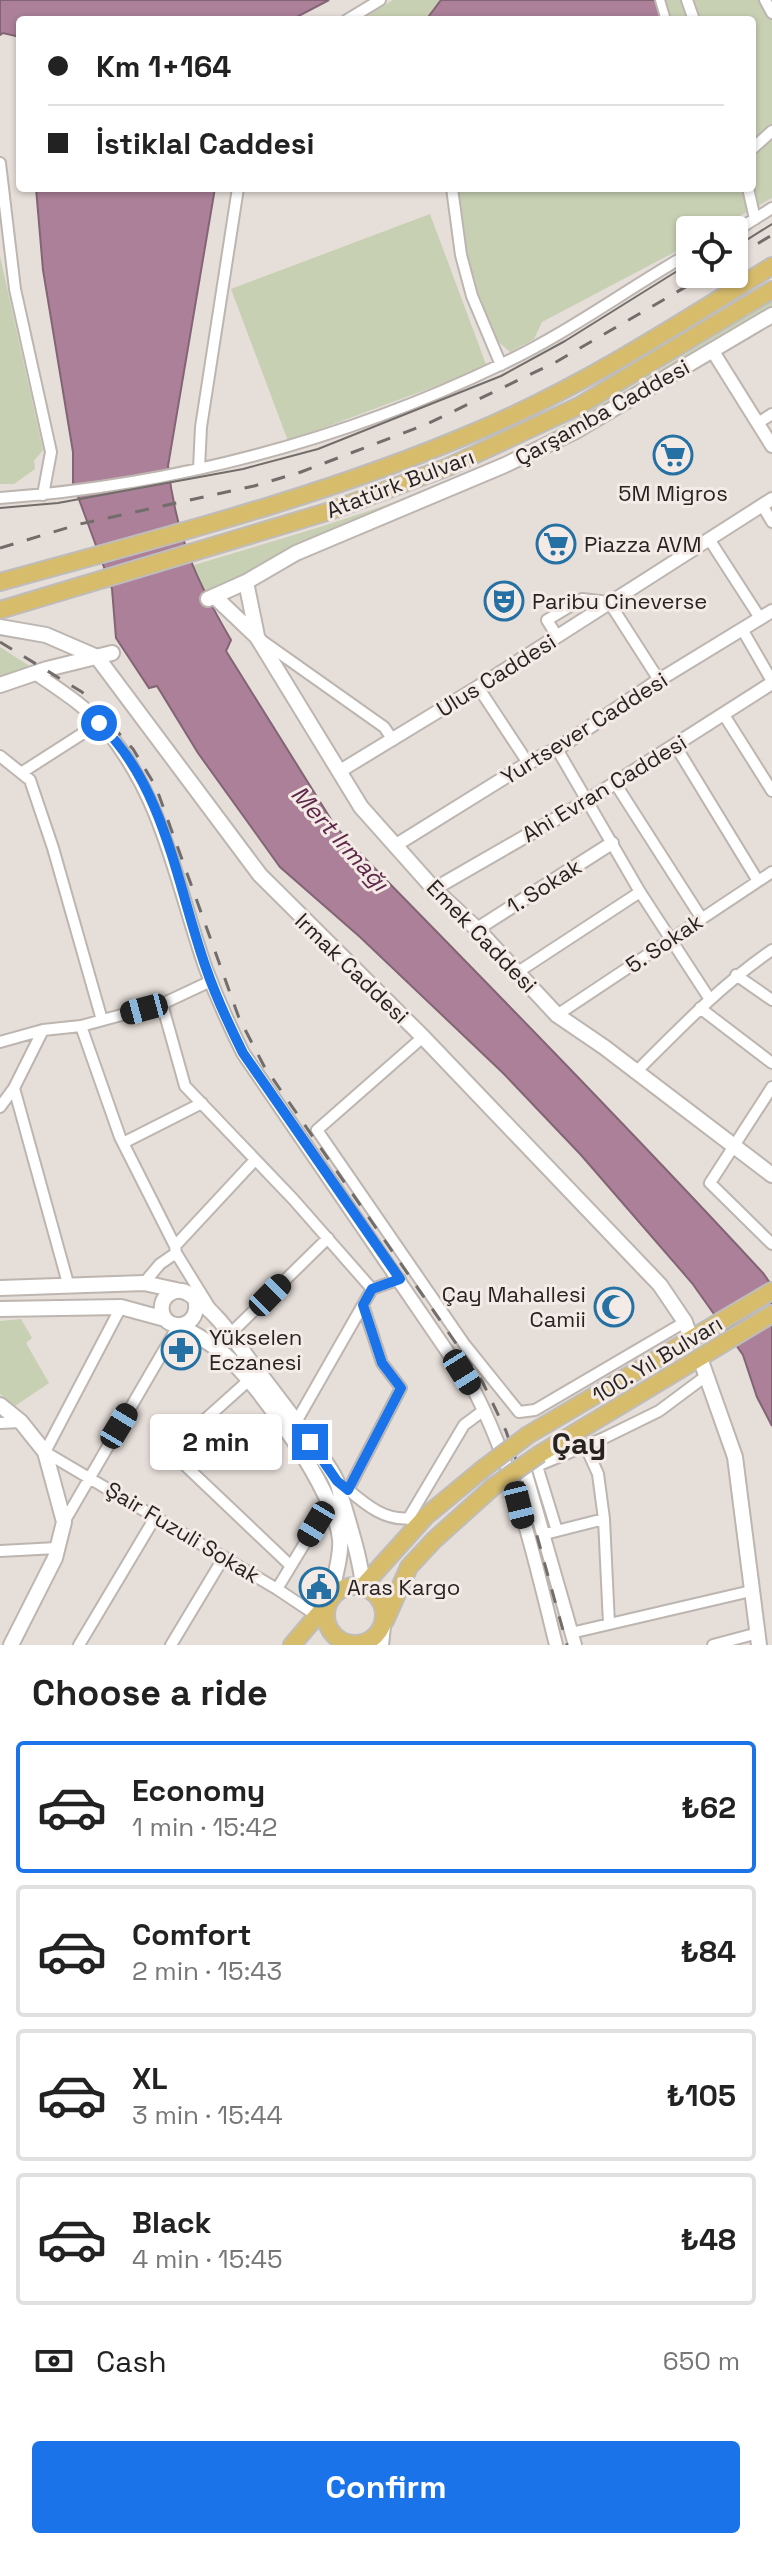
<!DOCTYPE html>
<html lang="en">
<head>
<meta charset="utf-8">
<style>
	body { margin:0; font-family:"Space Grotesk",sans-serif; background:#f2f2f2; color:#222; height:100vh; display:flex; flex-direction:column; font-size:30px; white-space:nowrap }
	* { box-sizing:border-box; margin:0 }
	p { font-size:26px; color:#767676 }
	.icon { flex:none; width:44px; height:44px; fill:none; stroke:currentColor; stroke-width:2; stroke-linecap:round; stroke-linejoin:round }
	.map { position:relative; height:1645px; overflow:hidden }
	.panel { display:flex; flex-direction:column; background:#fff; flex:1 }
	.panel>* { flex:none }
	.banner { position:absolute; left:16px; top:16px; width:740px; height:176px; border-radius:8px; box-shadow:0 2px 6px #0004; display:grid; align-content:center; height:176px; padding:0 32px; background:#fff }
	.tools { position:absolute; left:676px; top:216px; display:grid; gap:16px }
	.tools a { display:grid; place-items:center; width:72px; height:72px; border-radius:8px; background:#fff; box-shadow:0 2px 6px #0004; font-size:40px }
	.end { position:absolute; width:36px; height:36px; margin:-18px; border:10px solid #1a73e8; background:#fff; box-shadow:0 0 0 4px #fff }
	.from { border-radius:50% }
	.bubble { position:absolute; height:56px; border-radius:8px; background:#fff; box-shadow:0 2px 6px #0004; font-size:26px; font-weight:700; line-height:56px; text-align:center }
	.car { position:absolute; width:24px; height:48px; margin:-24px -12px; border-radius:10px; box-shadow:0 0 6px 2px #0007; background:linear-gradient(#222 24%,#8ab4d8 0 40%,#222 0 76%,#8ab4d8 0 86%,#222 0) }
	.banner b { display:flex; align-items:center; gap:28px; height:76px; font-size:30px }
	.banner b+b { border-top:2px solid #e0e0e0 }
	.banner i { width:20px; height:20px; background:#222 }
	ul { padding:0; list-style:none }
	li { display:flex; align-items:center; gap:24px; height:132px; margin:0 16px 12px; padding:0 16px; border:4px solid #e0e0e0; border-radius:8px }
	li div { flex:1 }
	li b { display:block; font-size:30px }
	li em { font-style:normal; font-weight:700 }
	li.selected { border-color:#1a73e8 }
	li>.icon { width:72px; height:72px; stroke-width:1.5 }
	h2 { padding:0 32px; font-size:36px; line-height:96px }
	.pay { display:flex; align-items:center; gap:20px; height:88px; padding:0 32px; font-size:30px }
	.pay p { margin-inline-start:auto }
	.cta { display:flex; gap:16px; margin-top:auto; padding:16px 32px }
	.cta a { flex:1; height:92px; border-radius:8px; background:#1a73e8; color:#fff; font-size:32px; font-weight:700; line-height:92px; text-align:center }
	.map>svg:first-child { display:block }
</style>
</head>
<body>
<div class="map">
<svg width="772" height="1645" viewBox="0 0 772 1645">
	<rect width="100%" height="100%" fill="#e6ded9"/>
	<path fill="#c8d0b3" d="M393 0H772V198L715 230H690V244L542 322 534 339 510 352 493 337 473 279 464 249 458 188H752V20H365V17Z
		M430 214 487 367 288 441 231 289Z
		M0 256 43 450 34 461 35 469 14 484H0Z
		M772 301V307L569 430 485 469 331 530 206 598 191 566C290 536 392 508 486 465 586 419 678 358 772 301Z
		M0 647 31 667 0 677Z
		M21 1319 32 1338 26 1343 49 1383 15 1406 0 1394V1321Z"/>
	<path fill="#ab8098" stroke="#836474" stroke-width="2" d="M0 0H329L291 20H20V37L3 33 0 35Z
		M441 0H657L664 20H426Z
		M36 188H215L168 466C176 536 196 580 231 640L226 651 332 821 347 840C487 983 627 1126 763 1273L772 1286V1426L757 1397 743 1355 692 1283 581 1155 503 1073 360 937 280 867 198 753 157 686 149 688 116 638 112 589 73 483V452L43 270Z"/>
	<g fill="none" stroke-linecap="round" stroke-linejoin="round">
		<g stroke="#bdb5b0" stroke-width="12">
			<path id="pedestrian" d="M660 0 666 20"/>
		</g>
		<g stroke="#bdb5b0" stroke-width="14">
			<path id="minor" d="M687 0 694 20
				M765 0 772 13
				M347 20 380 0
				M752 149 772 131
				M0 163 15 289 51 452 43 495
				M452 188 461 255 472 296 501 365
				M748 188 755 219
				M734 232 772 208
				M758 423 772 414
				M199 468 201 427 238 188
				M0 498C174 485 344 440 502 364 568 333 627 289 690 253
				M762 505 772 522
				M709 539 760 618
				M742 629 772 681
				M557 636 547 620 582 599 609 602 659 680
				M261 640 384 727 393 740
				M478 687 528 763
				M724 715 772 791
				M675 745 758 881
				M557 749 640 892 709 998
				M0 756 30 780 53 848 102 1020
				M21 773 99 723
				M615 783 702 919
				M518 972 640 892
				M736 975 772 1000
				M162 1004 185 1086 293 1199 372 1289
				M700 1008 772 1063
				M557 1015 772 872
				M81 1026 120 1137 175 1246 176 1253 210 1308
				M423 1037 317 1130 465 1345 519 1412 535 1410 685 1322
				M0 1042 43 1030 81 1026 162 1004 211 981
				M635 1073C679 1029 720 986 772 950
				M772 1087 710 1183 772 1244
				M14 1088 69 1287
				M0 1107 14 1088 43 1030
				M123 1143 202 1103
				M175 1246 255 1160
				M144 1283 160 1264 176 1253
				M121 1307 45 1452 277 1589 319 1617
				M232 1332 328 1238
				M248 1381 170 1451 291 1566
				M296 1422 372 1289 400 1279
				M0 1423 21 1422
				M585 1445 598 1474 604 1519 609 1624
				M346 1488C365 1504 385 1522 412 1518
				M348 1490 401 1388 382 1363 363 1305
				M408 1519 464 1425 484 1410
				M64 1522 178 1326
				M557 1531 537 1466 604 1438 659 1411 706 1376
				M545 1534 604 1519
				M0 1551 57 1548
				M277 1589 329 1503
				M571 1633 751 1591
				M79 1645 156 1516
				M171 1645 224 1557
				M713 1645 758 1633"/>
		</g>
		<g stroke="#bdb5b0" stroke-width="16">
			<path id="tertiary" d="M712 350 772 446
				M35 673C60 690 86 706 106 730 164 799 177 887 206 969 217 998 229 1025 243 1053L475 1392C515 1471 535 1560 556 1645
				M340 771 478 687 772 499
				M396 845 528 763 557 749 659 680 772 611
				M434 889 587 801 772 683
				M477 929 612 843
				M525 1471 575 1645"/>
		</g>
		<g stroke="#bdb5b0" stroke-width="18">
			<path id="secondary" d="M246 582 257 636
				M214 596 257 637 361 807 434 889 477 929 557 1015 604 1047 772 1175
				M208 599 246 582 296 553 505 465 574 432 772 315
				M0 627 46 635 97 657 260 875 423 1037 660 1285 685 1322 691 1339
				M0 685 47 669 112 653
				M0 1288 144 1283 176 1290
				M195 1298C203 1328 167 1334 162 1312 159 1296 176 1285 189 1294 217 1312 231 1335 250 1361 270 1387 290 1413 309 1439 317 1452 330 1466 336 1480 340 1487 340 1496 343 1503 351 1531 360 1557 363 1586
				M0 1309 121 1307 165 1319
				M178 1326C196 1333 210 1343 225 1355 260 1385 336 1493 340 1539 342 1555 333 1583 330 1600
				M700 1358 735 1457 759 1645
				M0 1405 21 1422 45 1452 64 1522 55 1558 11 1645
				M345 1643V1645
				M381 1645 383 1626"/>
		</g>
		<g stroke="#bebdbc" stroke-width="20">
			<path id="primary" d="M0 582C159 538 323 497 475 432 580 388 676 326 772 266
				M0 610 330 511 448 467 579 406 772 290
				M528 1435 772 1291
				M540 1454 772 1314
				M326 1615a29 29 0 1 1 58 0a29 29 0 1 1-58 0Z
				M363 1586 426 1516 484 1468
				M385 1621 409 1567 434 1540 494 1486
				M292 1645 327 1604"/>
		</g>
		<use href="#pedestrian" stroke="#fff" stroke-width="8"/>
		<use href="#minor" stroke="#fff" stroke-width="10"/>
		<use href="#tertiary" stroke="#fff" stroke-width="12"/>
		<use href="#secondary" stroke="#fff" stroke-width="14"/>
		<use href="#primary" stroke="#d7bc6c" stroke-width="16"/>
		<path stroke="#726d6a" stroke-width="2" d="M734 248 772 224
			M0 508 58 503 243 469 318 449 501 376 565 341 690 263"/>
		<path stroke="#726d6a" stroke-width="3" stroke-dasharray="14 14" stroke-linecap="butt" d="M734 258 772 235
			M0 548 80 524 254 486 301 472 427 424 556 362 708 274
			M0 642 82 692 133 749 156 787 239 1018 264 1066 482 1381 506 1431 517 1463 567 1645"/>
		<g stroke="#bebdbc" stroke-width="20" stroke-linecap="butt">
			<path id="primary-bridge" d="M484 1468 528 1435
				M494 1486 540 1454"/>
		</g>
		<use href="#primary-bridge" stroke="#d7bc6c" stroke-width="16"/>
	</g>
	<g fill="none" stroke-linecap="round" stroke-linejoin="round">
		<path stroke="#1a73e8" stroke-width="10" d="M99 723C165 786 177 886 206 968 216 997 229 1025 243 1053L400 1279 372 1289 363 1305 382 1363 401 1388 348 1490 337 1481 310 1442"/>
	</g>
	<defs>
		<g id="supermarket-ring" transform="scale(2)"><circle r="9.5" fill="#f4ebe7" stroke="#2571a3" stroke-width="1.5"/><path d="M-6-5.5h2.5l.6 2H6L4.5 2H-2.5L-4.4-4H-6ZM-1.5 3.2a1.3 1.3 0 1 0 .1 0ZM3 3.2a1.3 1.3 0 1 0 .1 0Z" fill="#2571a3"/></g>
		<g id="theatre-ring" transform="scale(2)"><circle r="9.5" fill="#f4ebe7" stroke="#2571a3" stroke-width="1.5"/><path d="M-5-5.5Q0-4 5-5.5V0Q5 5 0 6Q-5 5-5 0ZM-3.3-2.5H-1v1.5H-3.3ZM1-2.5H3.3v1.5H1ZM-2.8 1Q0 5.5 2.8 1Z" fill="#2571a3"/></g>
		<g id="mosque-ring" transform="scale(2)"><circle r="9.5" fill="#f4ebe7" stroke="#2571a3" stroke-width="1.5"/><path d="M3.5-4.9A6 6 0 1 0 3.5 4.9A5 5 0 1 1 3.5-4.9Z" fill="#2571a3"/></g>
		<g id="pharmacy-ring" transform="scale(2)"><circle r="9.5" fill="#f4ebe7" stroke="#2571a3" stroke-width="1.5"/><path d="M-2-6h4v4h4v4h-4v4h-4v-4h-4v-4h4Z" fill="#2571a3"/></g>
		<g id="civic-ring" transform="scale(2)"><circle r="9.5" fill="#f4ebe7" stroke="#2571a3" stroke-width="1.5"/><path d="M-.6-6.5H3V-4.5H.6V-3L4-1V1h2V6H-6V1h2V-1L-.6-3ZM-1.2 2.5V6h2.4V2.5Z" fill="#2571a3"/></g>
	</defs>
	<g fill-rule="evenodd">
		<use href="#supermarket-ring" x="673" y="455"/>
		<use href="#supermarket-ring" x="556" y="544"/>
		<use href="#theatre-ring" x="504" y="601"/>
		<use href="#mosque-ring" x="614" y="1307"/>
		<use href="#pharmacy-ring" x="181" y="1350"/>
		<use href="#civic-ring" x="319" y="1587"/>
	</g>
	<g text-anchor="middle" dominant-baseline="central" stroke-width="6" stroke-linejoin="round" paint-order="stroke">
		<g font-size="22" fill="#262321" stroke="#f4ebe7">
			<text transform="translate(602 412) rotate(-29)">Çarşamba Caddesi</text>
			<text transform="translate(400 483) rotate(-21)">Atatürk Bulvarı</text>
			<text transform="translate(496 675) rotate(-32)">Ulus Caddesi</text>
			<text transform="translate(584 728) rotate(-32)">Yurtsever Caddesi</text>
			<text transform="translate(604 788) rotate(-31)">Ahi Evran Caddesi</text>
			<text transform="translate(544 886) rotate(-32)">1. Sokak</text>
			<text transform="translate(482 936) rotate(46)">Emek Caddesi</text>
			<text transform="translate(664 943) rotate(-34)">5. Sokak</text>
			<text transform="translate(352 968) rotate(44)">Irmak Caddesi</text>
			<text transform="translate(657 1359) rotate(-31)">100. Yıl Bulvarı</text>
			<text transform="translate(183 1532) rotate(31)">Şair Fuzuli Sokak</text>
		</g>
		<g font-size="22" fill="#262321" stroke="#f4ebe7" text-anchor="start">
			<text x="673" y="493" text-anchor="middle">5M Migros</text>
			<text x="584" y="544">Piazza AVM</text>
			<text x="532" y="601">Paribu Cineverse</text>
			<text x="586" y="1294" text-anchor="end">Çay Mahallesi<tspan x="586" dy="25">Camii</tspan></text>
			<text x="209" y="1337">Yükselen<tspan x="209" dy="25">Eczanesi</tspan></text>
			<text x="347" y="1587">Aras Kargo</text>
		</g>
		<g font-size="24" font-style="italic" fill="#60284b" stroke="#f4ebe7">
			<text transform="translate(340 838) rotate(48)">Mert Irmağı</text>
		</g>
		<g font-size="30" font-weight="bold" fill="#262321" stroke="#f4ebe7">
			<text x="579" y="1443">Çay</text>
		</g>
	</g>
</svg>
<div class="tools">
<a><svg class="icon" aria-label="locate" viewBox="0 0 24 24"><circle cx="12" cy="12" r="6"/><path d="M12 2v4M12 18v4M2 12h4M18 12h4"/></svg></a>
</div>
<i class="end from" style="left:99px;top:723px"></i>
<i class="end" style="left:310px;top:1442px"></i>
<div class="bubble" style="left:150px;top:1414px;width:132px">2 min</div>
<i class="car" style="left:144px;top:1009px;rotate:255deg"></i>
<i class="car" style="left:270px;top:1295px;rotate:45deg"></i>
<i class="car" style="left:462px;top:1372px;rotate:148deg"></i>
<i class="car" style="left:119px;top:1426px;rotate:31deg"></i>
<i class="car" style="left:519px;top:1505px;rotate:166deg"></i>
<i class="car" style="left:316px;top:1524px;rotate:211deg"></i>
<div class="banner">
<b><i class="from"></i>Km 1+164</b>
<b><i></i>İstiklal Caddesi</b>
</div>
</div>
<section class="panel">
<h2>Choose a ride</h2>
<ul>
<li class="selected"><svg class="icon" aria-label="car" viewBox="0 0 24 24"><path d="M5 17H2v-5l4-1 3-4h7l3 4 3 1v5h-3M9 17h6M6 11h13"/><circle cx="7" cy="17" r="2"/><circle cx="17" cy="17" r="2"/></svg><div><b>Economy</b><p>1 min · 15:42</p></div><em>₺62</em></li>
<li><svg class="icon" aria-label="car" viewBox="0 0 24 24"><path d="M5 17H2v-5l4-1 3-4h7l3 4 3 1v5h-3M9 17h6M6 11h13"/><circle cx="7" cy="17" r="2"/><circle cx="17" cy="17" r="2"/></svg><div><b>Comfort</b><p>2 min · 15:43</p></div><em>₺84</em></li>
<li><svg class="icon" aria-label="car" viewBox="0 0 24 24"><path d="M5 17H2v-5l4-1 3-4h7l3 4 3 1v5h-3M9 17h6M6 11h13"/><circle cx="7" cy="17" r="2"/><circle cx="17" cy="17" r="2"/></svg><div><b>XL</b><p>3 min · 15:44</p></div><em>₺105</em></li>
<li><svg class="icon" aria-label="car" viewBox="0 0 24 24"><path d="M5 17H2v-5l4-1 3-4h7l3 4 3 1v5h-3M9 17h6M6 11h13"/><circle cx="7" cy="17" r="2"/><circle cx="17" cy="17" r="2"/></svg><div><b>Black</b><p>4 min · 15:45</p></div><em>₺48</em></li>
</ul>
<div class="pay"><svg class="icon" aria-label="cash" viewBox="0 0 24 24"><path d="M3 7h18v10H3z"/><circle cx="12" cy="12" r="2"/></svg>Cash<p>650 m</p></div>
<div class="cta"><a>Confirm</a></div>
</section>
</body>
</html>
